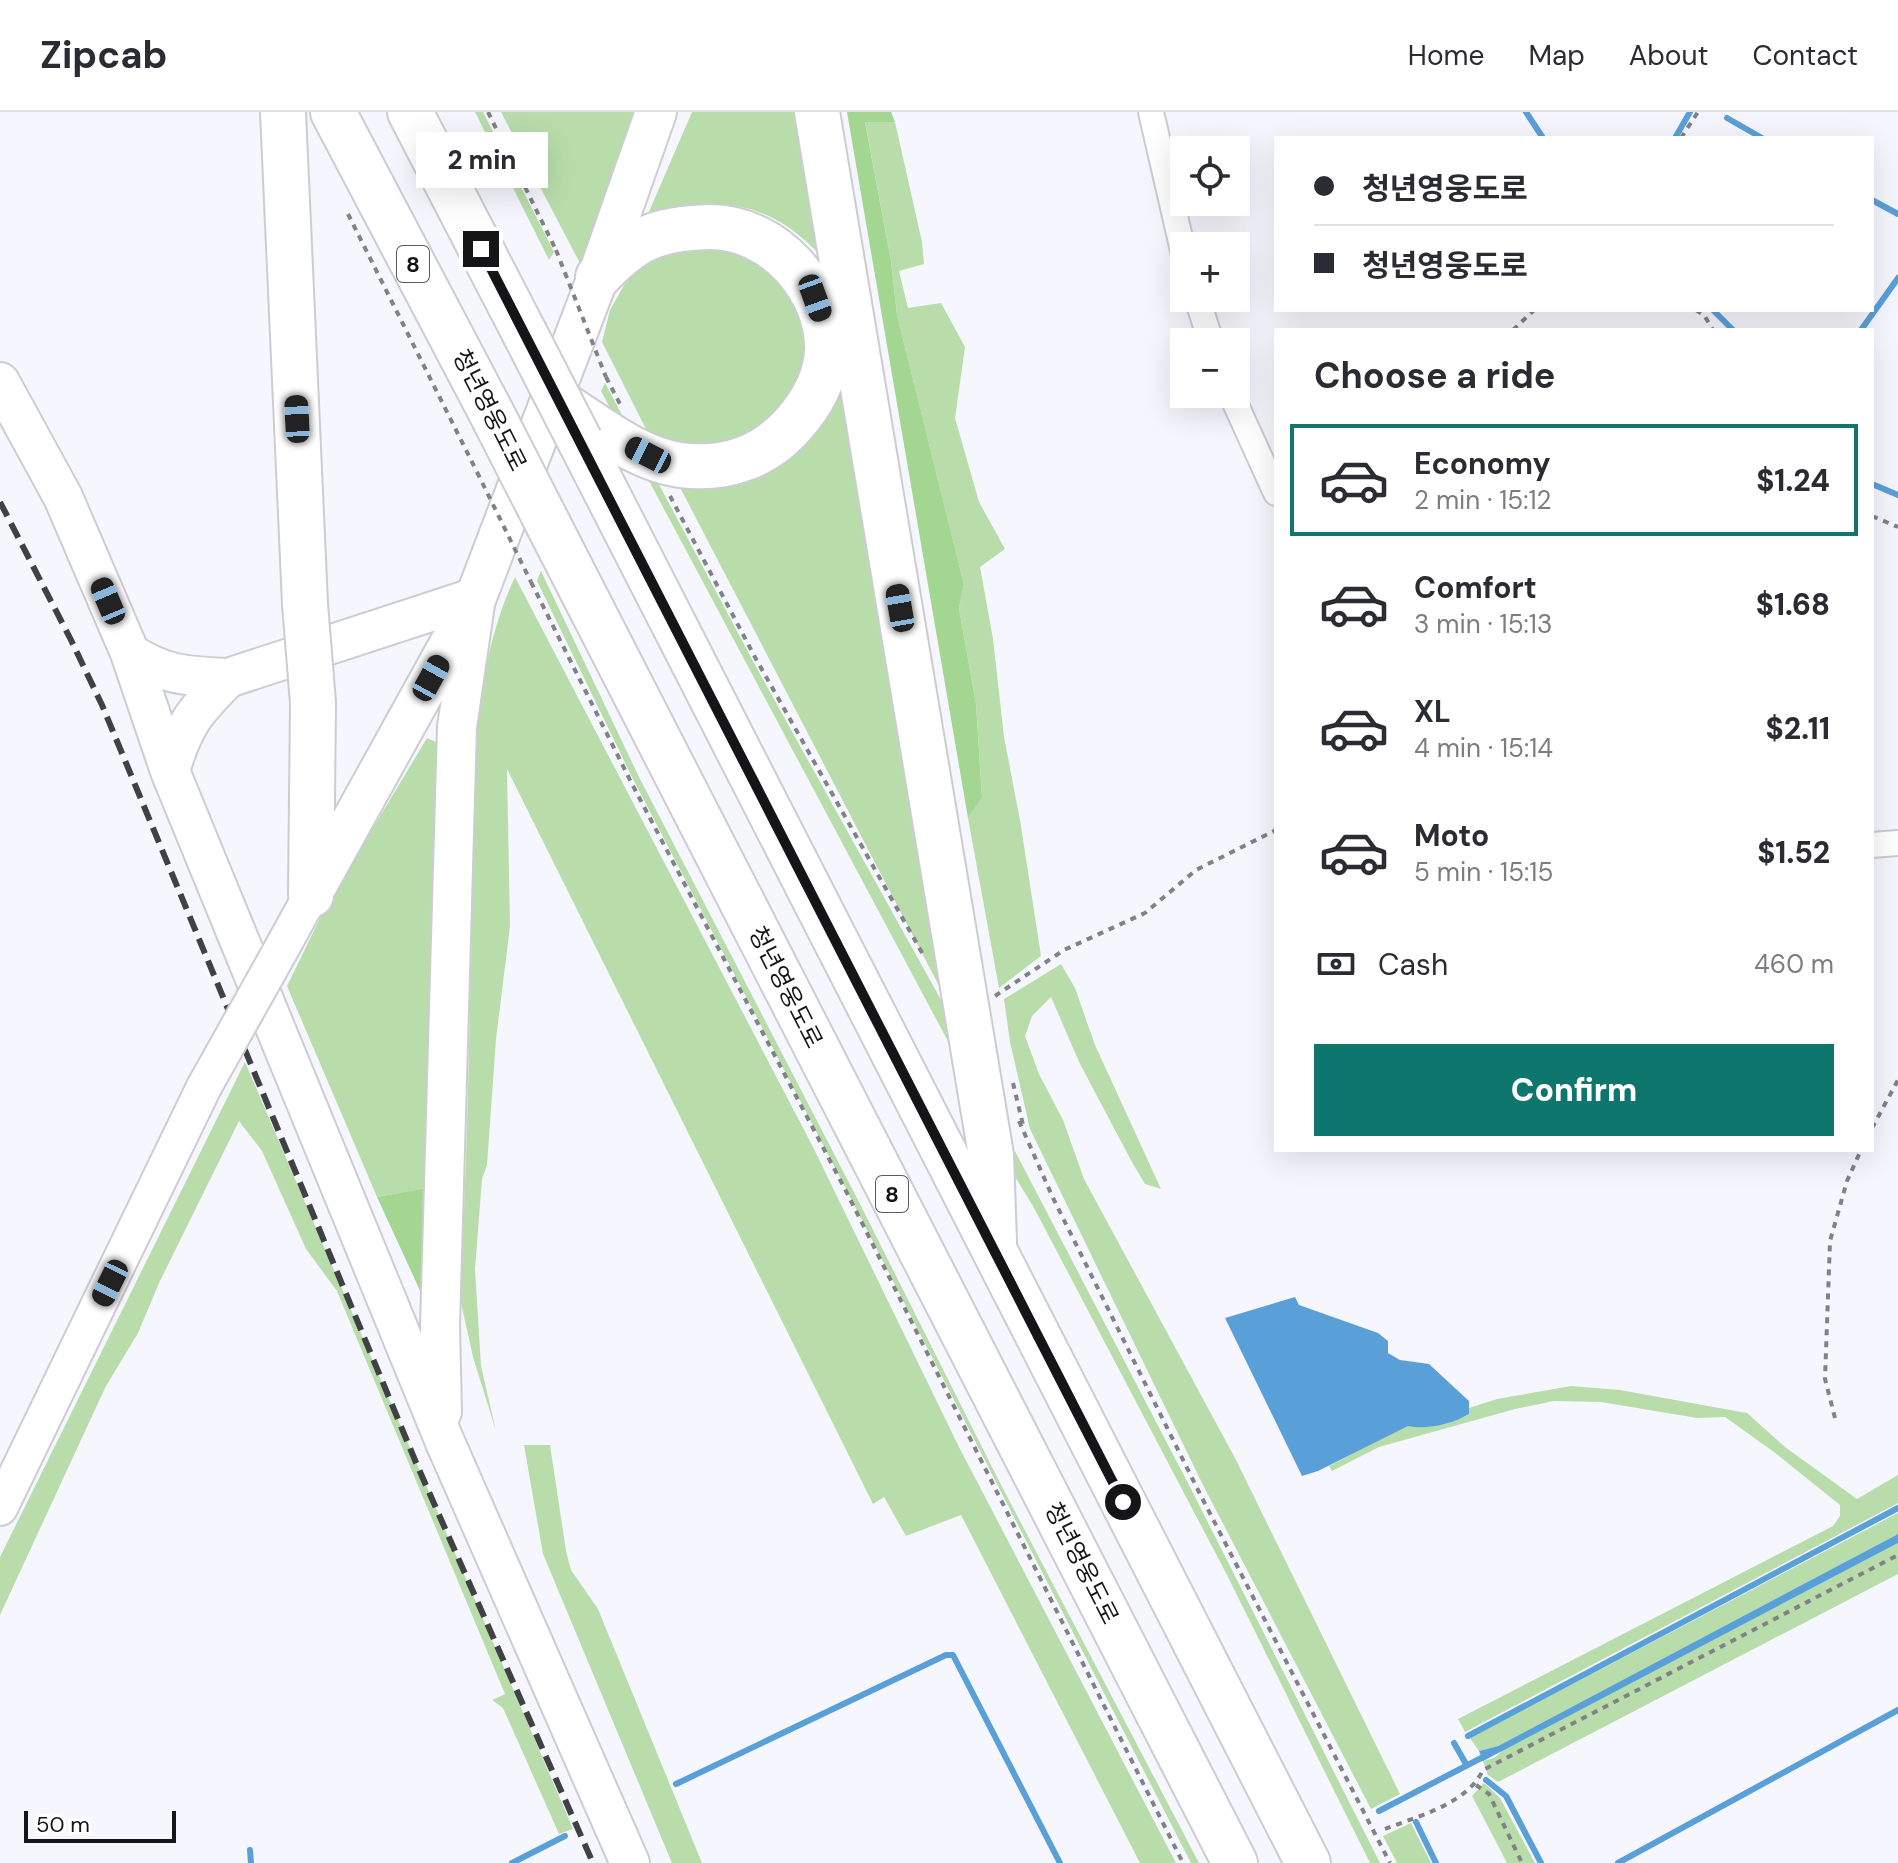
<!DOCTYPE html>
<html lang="en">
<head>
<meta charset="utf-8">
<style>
	body { margin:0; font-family:"DM Sans","Noto Sans KR",sans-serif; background:#f2f2f3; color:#2b2b33; height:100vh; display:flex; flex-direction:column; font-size:30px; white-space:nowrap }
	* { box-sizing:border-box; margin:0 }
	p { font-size:26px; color:#7c7c81 }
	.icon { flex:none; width:44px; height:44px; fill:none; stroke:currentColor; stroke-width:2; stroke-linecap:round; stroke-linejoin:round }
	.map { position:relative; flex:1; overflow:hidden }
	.drawer { position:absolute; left:1274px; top:216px; width:600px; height:824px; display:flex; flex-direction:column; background:#fff; border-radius:0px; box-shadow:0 8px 32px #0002 }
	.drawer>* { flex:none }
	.banner { position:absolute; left:1274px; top:24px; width:600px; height:176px; border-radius:0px; box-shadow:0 8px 32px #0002; display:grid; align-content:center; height:176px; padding:0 40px; background:#fff }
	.buttons { position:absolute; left:1170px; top:24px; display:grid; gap:16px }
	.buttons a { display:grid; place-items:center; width:80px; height:80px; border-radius:0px; background:#fff; box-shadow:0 8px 32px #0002; font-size:40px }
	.scale { position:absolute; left:24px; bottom:20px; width:152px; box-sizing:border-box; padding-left:8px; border:4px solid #151518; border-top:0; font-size:22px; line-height:28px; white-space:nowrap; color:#151518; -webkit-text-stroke:6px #fff; paint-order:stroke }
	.end { position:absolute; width:36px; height:36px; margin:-18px; border:10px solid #151518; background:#fff; box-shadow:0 0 0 4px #fff }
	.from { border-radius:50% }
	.bubble { position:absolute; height:56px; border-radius:0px; background:#fff; box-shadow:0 8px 32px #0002; font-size:26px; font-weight:800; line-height:56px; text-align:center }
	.car { position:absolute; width:24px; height:48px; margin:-24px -12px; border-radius:10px; box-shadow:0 0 6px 2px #0007; background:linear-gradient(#222 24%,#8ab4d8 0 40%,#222 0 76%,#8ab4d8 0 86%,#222 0) }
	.banner b { display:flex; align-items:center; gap:28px; height:76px; font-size:30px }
	.banner b+b { border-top:2px solid #e1e1e2 }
	.banner i { width:20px; height:20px; background:#2b2b33 }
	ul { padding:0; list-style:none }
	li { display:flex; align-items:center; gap:24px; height:112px; margin:0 16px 12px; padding:0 24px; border:4px solid transparent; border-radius:0px }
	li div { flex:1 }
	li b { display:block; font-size:30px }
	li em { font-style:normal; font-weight:800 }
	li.on { border-color:#0f766e }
	li>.icon { width:72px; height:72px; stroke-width:1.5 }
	h2 { padding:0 40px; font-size:36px; line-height:96px }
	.pay { display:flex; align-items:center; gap:20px; height:88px; padding:0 40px; font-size:30px }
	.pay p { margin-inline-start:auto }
	.button { display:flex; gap:16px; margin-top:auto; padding:16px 40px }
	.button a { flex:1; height:92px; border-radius:0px; background:#0f766e; color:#fff; font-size:32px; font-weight:800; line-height:92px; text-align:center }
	header { display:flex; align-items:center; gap:48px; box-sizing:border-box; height:112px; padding:0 40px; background:#fff; border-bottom:2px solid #e1e1e2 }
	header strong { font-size:38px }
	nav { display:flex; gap:44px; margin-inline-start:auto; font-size:28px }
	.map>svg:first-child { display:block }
</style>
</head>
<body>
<header>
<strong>Zipcab</strong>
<nav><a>Home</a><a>Map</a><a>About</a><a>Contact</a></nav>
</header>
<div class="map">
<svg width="1898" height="1751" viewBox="0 0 1898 1751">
	<rect width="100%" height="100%" fill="#f6f6fe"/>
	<path fill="#b8ddab" d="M475 0H483L554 140 549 148Z
		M501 0H633L584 159Z
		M692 0H808L822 145C771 89 720 83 648 102Z
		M865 9 895 10 922 130 924 152 899 159 908 196 941 191 965 235 955 306 979 390 1005 437 980 455 993 527 1004 625 1020 708 1041 844 999 876 968 706 982 684 976 592 959 496 964 472 897 203 891 149Z
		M691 121 788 151 816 264 747 330 682 335 648 321 602 230 610 198 632 159Z
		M844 257 963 920 672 360 697 364Z
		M605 271 754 551 981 960 974 978 601 279Z
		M541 459 639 665 859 1090 998 1367 1199 1751H1191L845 1075 633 667 537 469Z
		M515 465 812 1033 959 1335 1176 1751H1140L961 1403 906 1424 884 1385 873 1392 507 657 510 814 496 927 487 1053 482 1067 475 1157 481 1254 496 1319 473 1245 460 1186C467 1059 469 932 472 805 475 693 466 569 515 465Z
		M427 626 440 632 437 1074 377 1085 287 874 325 796Z
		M1061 852 1075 876 1095 933 1161 1077 1145 1072 1133 1052 1080 952 1051 885 1032 904 1025 924 1039 962 1063 1008 1084 1067 1235 1346 1400 1682 1371 1697 1202 1371 1030 1017 1010 930 1004 887Z
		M245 950 573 1717 559 1722 503 1596 492 1588 505 1582 337 1179 306 1137 262 1039 239 1009 159 1171 138 1221 106 1274 0 1503V1445Z
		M1015 1039 1191 1377 1380 1751H1370L1226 1461 1033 1094 1014 1063Z
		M1571 1274 1620 1278 1747 1301 1785 1335 1857 1387 1898 1363V1391L1465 1620 1458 1607 1833 1414 1840 1404V1393L1774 1340 1725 1305 1697 1306 1601 1290 1554 1289 1515 1297 1379 1335 1332 1359 1329 1354 1408 1313C1426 1318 1453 1312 1469 1302V1296L1497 1287Z
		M524 1333H550L566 1439 571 1458 598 1497 702 1751H672L543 1442Z
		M1898 1401V1422L1498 1634 1479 1639 1470 1626Z
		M1898 1431V1462L1498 1670 1488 1663 1483 1649 1494 1646 1503 1638Z
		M1484 1671 1500 1686 1535 1751H1507L1472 1684Z
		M1411 1711 1431 1751H1397L1383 1724Z"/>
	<path fill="#a3d690" d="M847 0H891L895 10H865L891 149 897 203 964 472 959 496 976 592 982 685 968 706Z
		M437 1074 423 1185 377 1085Z"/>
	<path fill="#5aa0d8" d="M1295 1185 1299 1193 1378 1221 1388 1229V1241L1400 1248 1429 1252 1469 1289V1302C1453 1312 1426 1318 1408 1314L1318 1359 1302 1364 1225 1206Z
		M1898 1422V1431L1483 1649 1479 1639 1498 1634Z"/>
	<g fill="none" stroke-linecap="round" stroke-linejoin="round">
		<path stroke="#5aa0d8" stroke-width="6" d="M1526 0 1543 26
			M1727 6 1762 26
			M1675 26 1690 0
			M1872 88 1898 102
			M1713 198 1733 218
			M1861 218 1898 166
			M1872 372 1898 383
			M1468 1624 1898 1396
			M1454 1631 1466 1652
			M1486 1668 1506 1684 1541 1751
			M676 1672 946 1543H953L1060 1751
			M1379 1699 1489 1642
			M1416 1710 1436 1751
			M250 1738 251 1751
			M512 1751 565 1724
			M1618 1751 1898 1598"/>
		<g stroke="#ccccd3" stroke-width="28">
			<path id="minor" d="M1151 0 1184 143
				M1197 186 1211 230
				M1231 282 1276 381
				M1872 733 1898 731"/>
		</g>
		<g stroke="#ccccd3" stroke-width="38">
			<path id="secondary" d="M278 843 311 783
				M0 1396 204 975"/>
		</g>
		<g stroke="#ccccd3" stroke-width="42">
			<path id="primary" d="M0 270 63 385 130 541 170 659 445 1330 630 1751
				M130 541C165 564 188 564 228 566L476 485 457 615 440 1214 442 1300
				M170 659C184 612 194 600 228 566"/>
		</g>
		<g stroke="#ccccd3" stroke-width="44">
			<path id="trunk" d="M311 783 476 485 598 165 656 0"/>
		</g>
		<g stroke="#ccccd3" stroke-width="48">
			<path id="motorway" d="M283 0 305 492
				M333 0 493 304
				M410 0 524 220
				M817 0 991 1043 994 1130
				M562 292C598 315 637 347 680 353 703 356 725 354 746 346 786 331 825 283 827 239 829 177 774 115 710 115 657 116 633 127 598 165
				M580 329 1308 1751
				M549 414 1235 1751
				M311 783 313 591"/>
		</g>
		<path stroke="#818186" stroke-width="4" stroke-dasharray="6 6" stroke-linecap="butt" d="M488 0 556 138
			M1681 26 1698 0
			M348 102 477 360
			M1696 198 1704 203 1713 218
			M1513 218 1534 198
			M606 265 620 292
			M670 384 756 547 925 846
			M1872 404 1898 415
			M531 470 631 670 847 1081 1183 1751
			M995 884 1064 838 1145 801 1196 758 1276 718
			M1013 971 1023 1013
			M1019 1009 1053 1086 1199 1380 1390 1751
			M1872 1016 1898 968
			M1835 1306 1825 1267 1830 1129 1847 1069 1861 1038
			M1476 1673 1489 1682 1522 1751
			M1385 1717C1418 1704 1467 1692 1483 1658L1898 1443"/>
		<use href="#minor" stroke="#fff" stroke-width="24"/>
		<use href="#secondary" stroke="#fff" stroke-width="34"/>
		<use href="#primary" stroke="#fff" stroke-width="38"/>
		<use href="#trunk" stroke="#fff" stroke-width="40"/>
		<use href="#motorway" stroke="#fff" stroke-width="44"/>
		<path stroke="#414145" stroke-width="6" stroke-dasharray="16 8" stroke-linecap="butt" d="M0 390 71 528 102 593 417 1353 593 1751"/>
		<g stroke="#ccccd3" stroke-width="38" stroke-linecap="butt">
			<path id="secondary-bridge" d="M204 975 278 843"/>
		</g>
		<g stroke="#ccccd3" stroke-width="48" stroke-linecap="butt">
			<path id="motorway-bridge" d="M524 220 580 329
				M493 304 549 414
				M305 492 313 591"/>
		</g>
		<path stroke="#818186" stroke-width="4" stroke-dasharray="6 6" stroke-linecap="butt" d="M556 138 606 265
			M477 360 531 470"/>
		<use href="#secondary-bridge" stroke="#fff" stroke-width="34"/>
		<use href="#motorway-bridge" stroke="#fff" stroke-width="44"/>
	</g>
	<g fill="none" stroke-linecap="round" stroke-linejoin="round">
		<path stroke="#151518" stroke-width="10" d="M481 137 1123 1390"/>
	</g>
	<g text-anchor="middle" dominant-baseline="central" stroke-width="8" stroke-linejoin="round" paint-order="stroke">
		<g fill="#fff" stroke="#5b5b5d" stroke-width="2">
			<rect x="397" y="134" width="32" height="36" rx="6"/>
			<rect x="876" y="1064" width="32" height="36" rx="6"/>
		</g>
		<g font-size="22" font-weight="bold" fill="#151518">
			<text x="413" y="152">8</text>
			<text x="892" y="1082">8</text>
		</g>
		<g font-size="24" fill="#151518" stroke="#fff">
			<text transform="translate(490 298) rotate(63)">청년영웅도로</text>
			<text transform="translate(786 875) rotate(63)">청년영웅도로</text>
			<text transform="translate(1082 1451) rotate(63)">청년영웅도로</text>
		</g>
	</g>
</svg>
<div class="buttons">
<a><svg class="icon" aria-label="locate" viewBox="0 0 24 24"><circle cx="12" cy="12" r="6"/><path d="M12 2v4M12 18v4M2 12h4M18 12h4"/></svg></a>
<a>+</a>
<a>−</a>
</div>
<div class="scale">50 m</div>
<i class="end from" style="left:1123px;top:1390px"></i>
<i class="end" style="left:481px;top:137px"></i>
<div class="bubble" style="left:416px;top:20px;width:132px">2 min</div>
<i class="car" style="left:815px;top:186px;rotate:160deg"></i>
<i class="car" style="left:297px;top:307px;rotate:357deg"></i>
<i class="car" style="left:648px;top:343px;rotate:297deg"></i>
<i class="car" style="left:108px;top:489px;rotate:337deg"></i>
<i class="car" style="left:900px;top:496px;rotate:350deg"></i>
<i class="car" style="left:431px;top:566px;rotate:29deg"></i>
<i class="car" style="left:110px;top:1171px;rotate:206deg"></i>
<div class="banner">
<b><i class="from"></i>청년영웅도로</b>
<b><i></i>청년영웅도로</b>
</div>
<section class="drawer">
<h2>Choose a ride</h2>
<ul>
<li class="on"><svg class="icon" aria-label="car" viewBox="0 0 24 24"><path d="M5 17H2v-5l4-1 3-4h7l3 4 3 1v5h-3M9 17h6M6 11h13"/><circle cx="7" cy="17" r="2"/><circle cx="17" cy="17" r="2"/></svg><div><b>Economy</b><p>2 min · 15:12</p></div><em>$1.24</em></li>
<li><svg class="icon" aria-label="car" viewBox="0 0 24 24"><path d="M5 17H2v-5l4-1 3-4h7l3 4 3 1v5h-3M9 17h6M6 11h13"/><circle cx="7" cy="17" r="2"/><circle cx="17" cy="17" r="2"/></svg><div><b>Comfort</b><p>3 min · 15:13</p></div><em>$1.68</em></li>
<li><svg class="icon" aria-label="car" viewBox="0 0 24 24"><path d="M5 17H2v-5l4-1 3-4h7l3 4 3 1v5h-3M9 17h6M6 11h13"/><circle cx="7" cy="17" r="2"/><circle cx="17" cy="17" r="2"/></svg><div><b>XL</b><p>4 min · 15:14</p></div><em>$2.11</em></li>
<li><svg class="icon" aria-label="car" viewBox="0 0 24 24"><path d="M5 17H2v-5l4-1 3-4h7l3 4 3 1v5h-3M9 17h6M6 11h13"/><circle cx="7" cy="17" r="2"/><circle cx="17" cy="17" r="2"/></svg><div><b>Moto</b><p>5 min · 15:15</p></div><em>$1.52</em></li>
</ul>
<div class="pay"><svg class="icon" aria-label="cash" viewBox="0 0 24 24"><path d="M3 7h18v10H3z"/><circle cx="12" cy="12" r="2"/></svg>Cash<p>460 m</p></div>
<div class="button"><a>Confirm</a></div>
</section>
</div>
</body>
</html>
